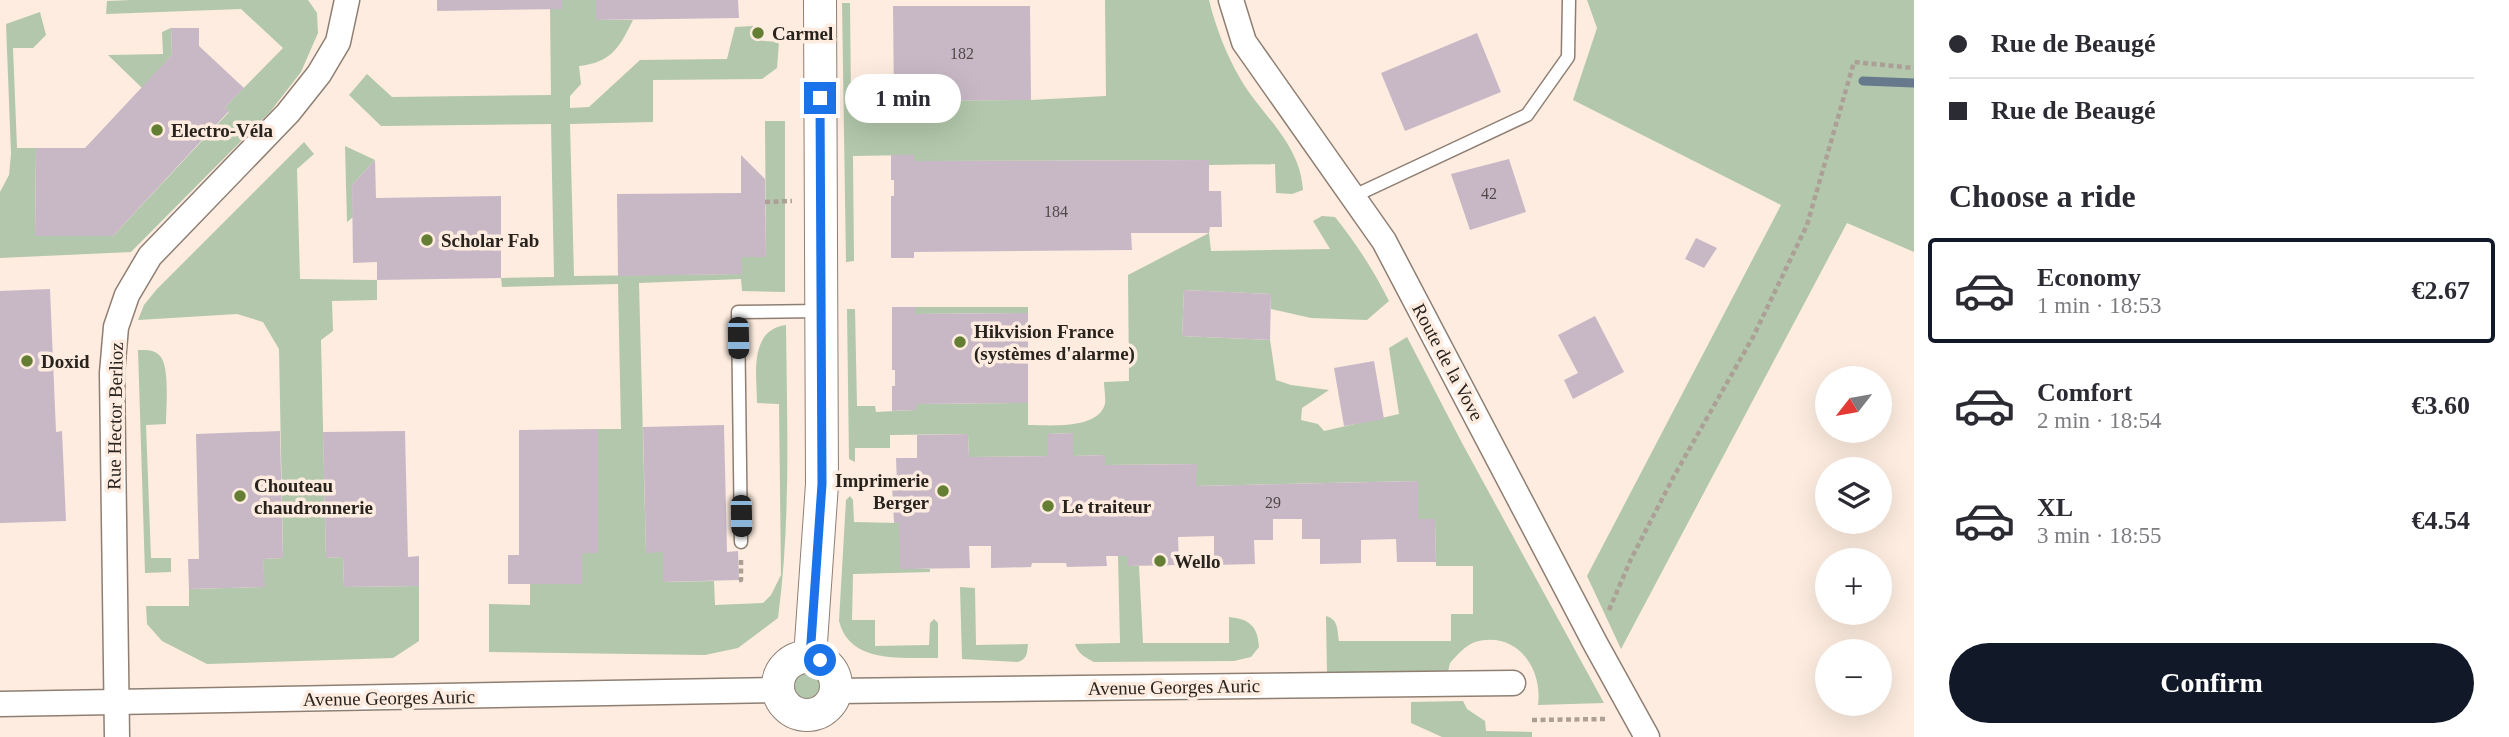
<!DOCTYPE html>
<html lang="en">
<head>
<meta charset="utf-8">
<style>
	body { margin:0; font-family:Georgia,serif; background:#f7f7f7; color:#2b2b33; height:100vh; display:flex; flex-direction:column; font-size:26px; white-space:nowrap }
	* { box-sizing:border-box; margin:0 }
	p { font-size:23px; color:#7c7c81 }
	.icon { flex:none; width:38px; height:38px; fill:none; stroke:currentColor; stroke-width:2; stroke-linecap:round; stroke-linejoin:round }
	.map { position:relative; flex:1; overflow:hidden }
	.panel { display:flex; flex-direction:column; background:#fff; width:595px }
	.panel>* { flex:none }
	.guide { display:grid; align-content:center; height:154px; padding:0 35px; background:#fff }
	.needle { width:46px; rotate:239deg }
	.tools { position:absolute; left:1815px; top:366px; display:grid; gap:14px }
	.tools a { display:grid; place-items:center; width:77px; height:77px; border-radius:50%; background:#fff; box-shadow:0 7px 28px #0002; font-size:35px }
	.end { position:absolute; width:32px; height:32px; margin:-16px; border:9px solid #1a73e8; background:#fff; box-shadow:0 0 0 4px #fff }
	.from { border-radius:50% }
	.bubble { position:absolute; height:49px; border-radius:24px; background:#fff; box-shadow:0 7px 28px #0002; font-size:23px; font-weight:800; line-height:49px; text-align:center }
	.car { position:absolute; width:21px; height:42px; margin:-21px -10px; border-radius:9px; box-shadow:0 0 5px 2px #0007; background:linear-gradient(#222 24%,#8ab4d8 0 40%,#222 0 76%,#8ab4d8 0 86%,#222 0) }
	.guide b { display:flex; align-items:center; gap:24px; height:66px; font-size:26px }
	.guide b+b { border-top:2px solid #e1e1e2 }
	.guide i { width:18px; height:18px; background:#2b2b33 }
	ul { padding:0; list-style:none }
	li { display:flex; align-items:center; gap:21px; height:105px; margin:0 14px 10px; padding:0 21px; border:4px solid transparent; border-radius:7px }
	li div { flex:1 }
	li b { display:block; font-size:26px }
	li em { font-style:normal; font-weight:800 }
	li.selected { border-color:#111827 }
	li>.icon { width:63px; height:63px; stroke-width:1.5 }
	h2 { padding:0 35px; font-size:32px; line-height:84px }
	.action { display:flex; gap:14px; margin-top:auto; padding:14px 35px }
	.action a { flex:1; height:80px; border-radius:42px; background:#111827; color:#fff; font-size:28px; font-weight:800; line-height:80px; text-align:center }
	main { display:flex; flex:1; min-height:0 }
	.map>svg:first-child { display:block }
</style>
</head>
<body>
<main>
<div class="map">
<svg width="1914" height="737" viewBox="0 0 1914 737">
	<rect width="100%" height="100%" fill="#fdecdf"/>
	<path fill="#b2c7ab" d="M131 0H308L317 13 318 33 301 72 270 112 131 252 0 258V192L9 175 11 154 6 24 40 12 46 35 33 48H13L17 148H36L35 235 113 236 229 112 225 107 283 48 241 9 106 14 107 1Z
		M562 0H596V20H633C619 48 612 62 579 66L581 84 570 96V108L589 107 640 60 727 59 735 27 753 26V40L779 42 777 68 762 79 653 80V122L570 124 574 276 741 274V257H766L765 121H785V292L742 291 741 279 639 283 646 552H663V582L714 581 715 605 763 603 771 595 781 575 779 404 757 403C757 376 748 330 786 325 787 423 791 521 778 618L738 648 705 655 489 652V604L530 605V584H582V553H598V429H621L618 284 502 287 501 278 554 277 551 124 381 126 349 95 367 74 392 97 551 95 550 9Z
		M1105 0H1209C1216 28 1226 54 1241 80 1263 117 1300 143 1303 190L1292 194 1276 193 1275 164 1209 165 1208 160 914 161V155L853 156 854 261 846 262 842 3H850L851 100H868L869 107 893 106 894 101 1031 100 1106 96Z
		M1587 0H1914V252L1847 223 1621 649 1587 576 1781 205 1573 100 1597 28Z
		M171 28 172 55 142 88 108 55 163 54 162 32Z
		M304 142 314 154 297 169 300 279 377 280V300L332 301 333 331 321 340 326 558 343 557 344 587 419 586V641L393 658 207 664 162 641 147 624 146 606H189V589L264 587 263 559 283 558 279 349 263 322 237 314 138 320 144 305 157 289Z
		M345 146 375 160 352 185 353 217 347 222Z
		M1322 216 1335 217C1356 243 1374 271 1389 301L1367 320 1311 318 1271 309V294L1184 290 1182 336 1270 340 1276 380 1291 385 1329 390 1302 408 1301 420 1318 424 1324 431 1399 414 1389 348 1407 337 1462 443 1604 703 1538 705C1543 669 1517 630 1475 642 1466 645 1456 656 1450 663L1448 672 1327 674 1326 616C1339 620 1337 630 1339 641H1451V614H1473V566H1436L1435 519H1418V481L1196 486V464L1105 465 1104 455 1073 456V433L1048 434V456L969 457 968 434 890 435V448H855V462L849 459 847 309H855L857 406H875L876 412 915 410 916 404 1028 403V425C1049 425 1098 430 1105 404 1106 398 1104 388 1104 382L1129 381 1128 275 1209 233 1211 251 1330 249 1313 221Z
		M915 307H1028V313L915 314Z
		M138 350C146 350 154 349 160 356 170 366 166 409 166 424L146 425 151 558H171V572L145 573Z
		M850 496 853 500 854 522 899 523 913 568 930 569V572L853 574 852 620H875V646L929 645 930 623 934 619 938 623V658C903 657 850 665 839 621L846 500Z
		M1118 556H1128V566H1139L1143 643H1229V617C1249 619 1258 626 1259 647L1251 657 1234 661 1094 662C1085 657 1078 654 1075 644L1120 643Z
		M960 587 975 588 976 645 1028 644C1027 654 1027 659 1018 662L962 659Z
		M789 686a18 18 0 1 1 36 0a18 18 0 1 1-36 0Z
		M1463 701 1467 709 1485 721 1486 731 1532 732V737H1442L1411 723V702Z"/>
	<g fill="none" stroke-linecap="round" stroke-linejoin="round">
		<path stroke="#66798d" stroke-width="9" d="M1863 81 1914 83"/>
	</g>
	<path fill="#c8b8c6" d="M437 0H562V9L437 11Z
		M596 0H738L739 18 596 20Z
		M893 6H1030L1031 100 894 101Z
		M753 26H762V40H753Z
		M171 28H199V46L244 88 225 107 229 111 113 236H35L36 148H85L172 55Z
		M1477 33 1501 92 1405 131 1381 73Z
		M741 155 765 179 766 257H741L742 274 618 276 617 194 741 193Z
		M891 155H914V161L1209 160V191H1221L1222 227H1210L1209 233H1131L1132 250 914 252V258H891V196H894V180H891Z
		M1509 159 1526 212 1470 230 1451 174Z
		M375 160 376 198 501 196V278L377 280V262L353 263 352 185Z
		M1696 238 1717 248 1704 268 1685 259Z
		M50 289 56 432 62 431 66 521 0 523V291Z
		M1184 290 1271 294 1270 340 1182 336Z
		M892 307H915V314L1028 313V403L916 404V410L892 411V386H895V370H892Z
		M1595 316 1624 372 1573 399 1564 380 1578 373 1558 335Z
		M1374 361 1384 419 1344 426 1334 368Z
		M724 425 727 552 738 551 739 580 663 582V552L646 553 643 427Z
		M598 429V553H582V584H508V555H519V430Z
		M280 431 283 558 263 559 265 587 189 589 188 559H199L196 434Z
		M405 431 408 557 419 556V586L344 587 343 557 326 558 323 432Z
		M1073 433V456L1105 455V465L1197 464 1196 486 1418 481V519H1435L1436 562H1397L1396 539 1361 540V563L1320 564V539H1302V519H1273V540H1254L1255 564 1214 565V536L1178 537 1179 565 1128 566V556H1106L1107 566 1067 567 1066 563H1032L1031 567 991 568V546H969L970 568 900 569 899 523H894L892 485 897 484 896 458H917V435L968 434 969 457 1048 456V434Z"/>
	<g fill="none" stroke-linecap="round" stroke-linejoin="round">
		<g stroke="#8f7f73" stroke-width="15">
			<path id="service" d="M1354 196 1527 115 1568 57 1569 0
				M741 542 738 312 820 311"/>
		</g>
		<g stroke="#8f7f73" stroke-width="27">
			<path id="minor" d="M1231 0 1244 42 1384 241 1595 643 1647 737
				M836 691 1513 683
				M0 704 778 690
				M117 737 112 373 116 327 127 295 150 256 288 113 319 74 338 42 347 0"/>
		</g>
		<g stroke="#8f7f73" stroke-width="34">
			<path id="tertiary" d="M810 657 822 484 820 0
				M778 686a29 29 0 1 1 58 0a29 29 0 1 1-58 0Z"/>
		</g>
		<path stroke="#ac9f95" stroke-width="4.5" stroke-dasharray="5 3.5" stroke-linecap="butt" d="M765 202 792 201
			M739 580H741V560
			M1609 610 1631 559 1674 476 1753 337 1807 225 1854 62 1914 68
			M1532 720 1608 719"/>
		<use href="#service" stroke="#fff" stroke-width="12"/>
		<use href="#minor" stroke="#fff" stroke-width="24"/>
		<use href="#tertiary" stroke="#fff" stroke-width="32"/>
	</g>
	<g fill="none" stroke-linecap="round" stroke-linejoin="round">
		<path stroke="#1a73e8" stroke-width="9" d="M820 660 810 657 822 484 820 98"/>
	</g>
	<g fill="#647f33" stroke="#fdecdf" stroke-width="2.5">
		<circle cx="758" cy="33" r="7"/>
		<circle cx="157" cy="130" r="7"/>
		<circle cx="427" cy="240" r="7"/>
		<circle cx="960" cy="342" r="7"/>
		<circle cx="27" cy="361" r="7"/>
		<circle cx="943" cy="491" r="7"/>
		<circle cx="240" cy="496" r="7"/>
		<circle cx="1048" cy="506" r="7"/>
		<circle cx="1160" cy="561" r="7"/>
	</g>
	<g text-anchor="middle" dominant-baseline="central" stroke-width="7" stroke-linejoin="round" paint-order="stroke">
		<g font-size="16" fill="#514848">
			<text x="962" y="53">182</text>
			<text x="1489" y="193">42</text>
			<text x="1056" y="211">184</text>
			<text x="1273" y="502">29</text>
		</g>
		<g font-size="19" font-weight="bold" fill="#29231e" stroke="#fdecdf" text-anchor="start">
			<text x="772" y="33">Carmel</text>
			<text x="171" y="130">Electro-Véla</text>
			<text x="441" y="240">Scholar Fab</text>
			<text x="974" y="331">Hikvision France<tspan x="974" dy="22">(systèmes d'alarme)</tspan></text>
			<text x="41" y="361">Doxid</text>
			<text x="929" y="480" text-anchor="end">Imprimerie<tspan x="929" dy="22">Berger</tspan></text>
			<text x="254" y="485">Chouteau<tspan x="254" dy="22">chaudronnerie</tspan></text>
			<text x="1062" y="506">Le traiteur</text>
			<text x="1174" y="561">Wello</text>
		</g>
		<g font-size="19" fill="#29231e" stroke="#fdecdf">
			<text transform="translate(1448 362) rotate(62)">Route de la Vove</text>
			<text transform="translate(115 416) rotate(-89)">Rue Hector Berlioz</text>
			<text transform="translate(1174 687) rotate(-1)">Avenue Georges Auric</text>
			<text transform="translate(389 698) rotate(-1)">Avenue Georges Auric</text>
		</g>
	</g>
</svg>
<div class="tools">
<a><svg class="needle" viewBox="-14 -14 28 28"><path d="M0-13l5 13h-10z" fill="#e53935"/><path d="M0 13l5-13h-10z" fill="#7c7c81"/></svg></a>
<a><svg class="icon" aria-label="layers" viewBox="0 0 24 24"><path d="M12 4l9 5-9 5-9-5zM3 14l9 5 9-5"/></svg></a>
<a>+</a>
<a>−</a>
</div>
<i class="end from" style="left:820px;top:660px"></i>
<i class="end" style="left:820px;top:98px"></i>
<div class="bubble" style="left:845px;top:74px;width:116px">1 min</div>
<i class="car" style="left:738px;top:338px;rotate:179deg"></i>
<i class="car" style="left:741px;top:516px;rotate:179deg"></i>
</div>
<section class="panel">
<div class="guide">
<b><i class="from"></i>Rue de Beaugé</b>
<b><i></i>Rue de Beaugé</b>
</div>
<h2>Choose a ride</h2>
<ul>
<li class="selected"><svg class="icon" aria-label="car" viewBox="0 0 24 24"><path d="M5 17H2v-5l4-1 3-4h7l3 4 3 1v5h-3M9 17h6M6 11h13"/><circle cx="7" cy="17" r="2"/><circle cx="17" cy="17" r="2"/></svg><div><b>Economy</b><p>1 min · 18:53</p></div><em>€2.67</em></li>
<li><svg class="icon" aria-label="car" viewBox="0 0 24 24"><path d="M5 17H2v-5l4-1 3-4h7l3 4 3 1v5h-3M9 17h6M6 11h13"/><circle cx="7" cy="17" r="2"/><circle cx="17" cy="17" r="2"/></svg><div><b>Comfort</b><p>2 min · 18:54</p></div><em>€3.60</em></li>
<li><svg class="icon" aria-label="car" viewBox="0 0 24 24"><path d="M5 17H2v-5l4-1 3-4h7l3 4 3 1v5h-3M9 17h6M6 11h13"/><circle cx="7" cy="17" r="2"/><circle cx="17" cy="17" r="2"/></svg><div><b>XL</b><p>3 min · 18:55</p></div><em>€4.54</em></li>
</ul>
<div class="action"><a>Confirm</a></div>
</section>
</main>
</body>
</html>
